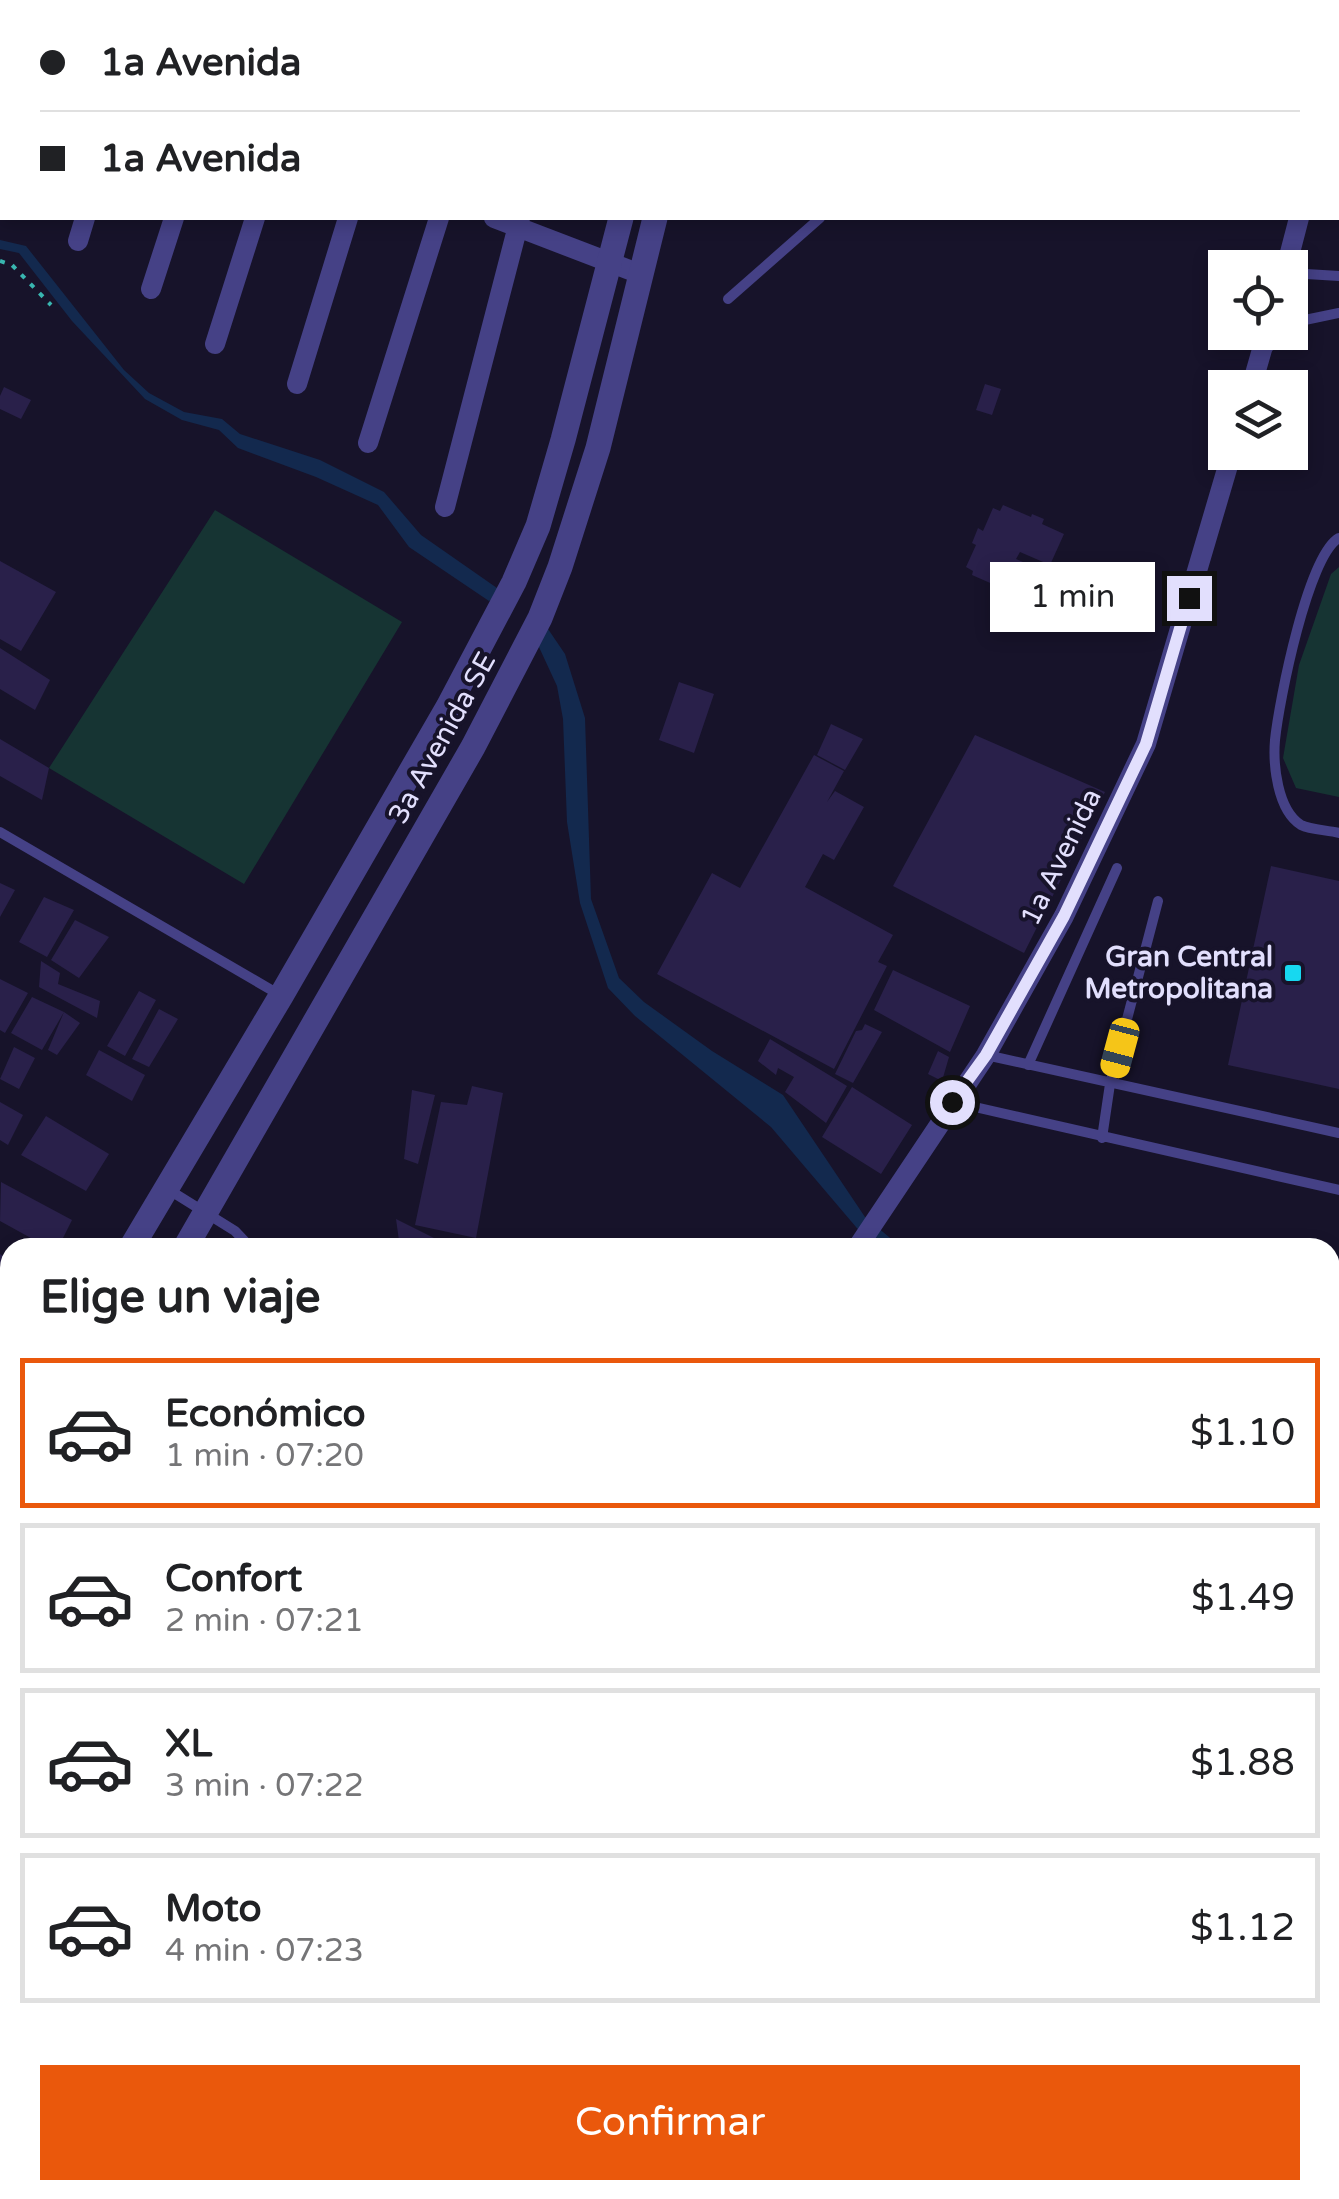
<!DOCTYPE html>
<html lang="es">
<head>
<meta charset="utf-8">
<style>
	body { margin:0; font-family:"Varela Round",sans-serif; background:#f6f6f6; color:#202124; height:100vh; display:flex; flex-direction:column; font-size:38px; white-space:nowrap }
	* { box-sizing:border-box; margin:0 }
	p { font-size:32px; color:#757577 }
	.icon { flex:none; width:55px; height:55px; fill:none; stroke:currentColor; stroke-width:2; stroke-linecap:round; stroke-linejoin:round }
	.map { position:relative; flex:1; overflow:hidden }
	.sheet { position:absolute; left:0px; top:1238px; width:1340px; height:962px; display:flex; flex-direction:column; background:#fff; border-radius:30px 30px 0 0; box-shadow:0 5px 15px #0003 }
	.sheet>* { flex:none }
	.top-card { position:absolute; left:0px; top:0px; width:1340px; height:220px; box-shadow:0 5px 15px #0003; display:grid; align-content:center; height:220px; padding:0 40px; background:#fff }
	.controls { position:absolute; left:1208px; top:250px; display:grid; gap:20px }
	.controls a { display:grid; place-items:center; width:100px; height:100px; border-radius:0px; background:#fff; box-shadow:0 5px 15px #0003; font-size:50px }
	.end { position:absolute; width:45px; height:45px; margin:-22px; border:12px solid #e2dffd; background:#111; box-shadow:0 0 0 5px #111 }
	.from { border-radius:50% }
	.bubble { position:absolute; height:70px; border-radius:0px; background:#fff; box-shadow:0 5px 15px #0003; font-size:32px; font-weight:600; line-height:70px; text-align:center }
	.car { position:absolute; width:30px; height:60px; margin:-30px -15px; border-radius:12px; box-shadow:0 0 8px 2px #0007; background:linear-gradient(#f5c518 24%,#345 0 40%,#f5c518 0 76%,#345 0 86%,#f5c518 0) }
	.top-card b { display:flex; align-items:center; gap:35px; height:95px; font-size:38px }
	.top-card b+b { border-top:2px solid #e0e0e0 }
	.top-card i { width:25px; height:25px; background:#202124 }
	ul { padding:0; list-style:none }
	li { display:flex; align-items:center; gap:30px; height:150px; margin:0 20px 15px; padding:0 20px; border:5px solid #e0e0e0; border-radius:0px }
	li div { flex:1 }
	li b { display:block; font-size:38px }
	li em { font-style:normal; font-weight:600 }
	li.active { border-color:#ea580c }
	li>.icon { width:90px; height:90px; stroke-width:1.5 }
	h2 { padding:0 40px; font-size:45px; line-height:120px }
	.action { display:flex; gap:20px; margin-top:auto; padding:20px 40px }
	.action a { flex:1; height:115px; border-radius:0px; background:#ea580c; color:#fff; font-size:40px; font-weight:600; line-height:115px; text-align:center }
	.map>svg:first-child { display:block }
</style>
</head>
<body>
<div class="map">
<svg width="1339" height="2199" viewBox="0 0 1339 2199">
	<rect width="100%" height="100%" fill="#17132a"/>
	<path fill="#163433" d="M215 510 402 622 244 884 49 768Z
		M1339 567V797L1296 788 1283 758 1299 665 1331 574Z"/>
	<path fill="#13294e" d="M0 240 26 246 124 370 149 393 184 412 222 419 240 434 320 460 384 492 421 535 497 588 498 598 489 601 409 547 378 505 316 477 238 448 219 430 182 420 145 399 72 321 19 253 0 249Z
		M546 626 565 654 585 718 591 899 619 978 644 1002 712 1051 783 1095 865 1217 901 1247H873L771 1127 635 1016 608 988 580 903 567 822 563 719 557 686 532 632Z"/>
	<path fill="#29204a" d="M985 384 1001 389 992 415 976 410Z
		M4 387 31 400 21 419 0 409V396Z
		M1003 505 1031 517 1032 514 1044 519 1042 524 1064 534 1050 565 1020 552 1016 559 1044 571 1031 601 972 575 973 571 966 567 976 545 972 543 978 528 983 531 993 508 1000 511Z
		M0 561 56 592 21 651 0 639Z
		M0 648 50 680 35 710 0 689Z
		M679 682 714 694 694 753 659 740Z
		M831 724 863 739 845 770 817 755Z
		M975 735 1105 792 1024 953 893 886Z
		M0 739 49 768 42 800 0 776Z
		M814 755 844 771 827 802 835 791 864 807 834 860 823 854 805 887 893 935 878 962 887 966 834 1069 657 974 712 873 740 888Z
		M1271 866 1339 881V1089L1228 1065Z
		M0 883 15 890 0 917Z
		M44 897 74 910 47 957 19 942Z
		M75 920 109 937 79 978 51 960Z
		M41 961 60 973 58 984 100 1001 97 1018 39 987Z
		M893 970 970 1006 950 1052 874 1010Z
		M0 979 28 993 5 1033 0 1030Z
		M139 991 156 1000 125 1056 107 1046Z
		M32 997 64 1012 80 1023 57 1055 48 1050 64 1012 42 1050 11 1033Z
		M159 1009 178 1019 149 1067 132 1059Z
		M865 1024 882 1032 853 1083 835 1074 856 1031 862 1030Z
		M770 1039 847 1086 826 1123 785 1092 794 1077 778 1068 776 1075 758 1061Z
		M14 1047 35 1058 19 1089 0 1079Z
		M99 1050 145 1075 132 1101 86 1075Z
		M938 1051 949 1057 942 1081 928 1074Z
		M472 1086 503 1093 476 1238 415 1225 441 1102 467 1105Z
		M852 1087 912 1125 881 1174 822 1137Z
		M412 1090 435 1095 418 1164 404 1159Z
		M0 1102 23 1115 8 1145 0 1140Z
		M46 1116 109 1154 86 1191 21 1155Z
		M1 1182 72 1220 58 1248H49L0 1221Z
		M396 1219 434 1238 431 1248H400Z
		M0 1254 10 1260V1305L0 1299Z
		M0 1321 10 1327V1349L0 1365Z
		M0 1982 10 1988V2030L0 2024Z
		M100 2190H196L210 2199H114Z"/>
	<g fill="none" stroke-linecap="round" stroke-linejoin="round">
		<path stroke="#39b6b0" stroke-width="4" stroke-dasharray="5 8" stroke-linecap="butt" d="M147 2 148 0
			M0 261 12 265 51 305"/>
		<path stroke="#454186" stroke-width="10" d="M1029 2V0
			M1290 273 1339 276
			M728 299 820 218
			M1290 328 1300 321 1339 313
			M1268 348 1284 332
			M1339 538C1308 555 1279 701 1275 740 1273 764 1277 810 1301 825 1311 830 1328 830 1339 833
			M0 832 280 995
			M986 1055 1339 1133
			M1028 1065 1117 868
			M953 1102 1339 1190
			M1102 1138 1110 1084 1158 901
			M166 1188 235 1231 251 1248
			M364 2199 369 2190"/>
		<path stroke="#454186" stroke-width="20" d="M565 0 571 2
			M60 2 61 0
			M238 2 239 0
			M321 2 322 0
			M408 2V0
			M497 2 498 0
			M0 16H2
			M1338 76 1339 71
			M494 218 640 274
			M78 241 85 218
			M1286 268 1299 218
			M151 289 174 218
			M215 344 255 218
			M297 384 348 218
			M1251 388 1267 332
			M368 443 439 218
			M445 507 520 218
			M857 1248 986 1055 1064 916 1146 744 1232 452
			M311 2199 316 2190"/>
		<path stroke="#454186" stroke-width="25" d="M679 2V0
			M710 2V0
			M131 1248 281 996 448 707 514 582 538 526 563 440 621 218
			M185 1248 473 747 540 618 560 567 598 448 655 218
			M0 1475 10 1458
			M0 1560 10 1543"/>
		<path stroke="#c46df6" stroke-width="25" d="M0 1645 10 1651
			M0 1700 10 1706
			M833 2190 848 2199
			M916 2190 931 2199"/>
	</g>
	<g fill="none" stroke-linecap="round" stroke-linejoin="round">
		<path stroke="#e2dffd" stroke-width="12" d="M952 1102 986 1055 1064 916 1146 744 1189 598"/>
	</g>
	<rect fill="#17d8f0" stroke="#17132a" stroke-width="4" x="1283" y="963" width="20" height="20" rx="5"/>
	<g text-anchor="middle" dominant-baseline="central" stroke-width="8" stroke-linejoin="round" paint-order="stroke">
		<g font-size="28" fill="#e2dffd" stroke="#17132a">
			<text transform="translate(442 738) rotate(-61)">3a Avenida SE</text>
			<text transform="translate(1061 857) rotate(-64)">1a Avenida</text>
		</g>
		<g font-size="28" font-weight="bold" fill="#e2dffd" stroke="#17132a" text-anchor="end">
			<text x="1273" y="957">Gran Central<tspan x="1273" dy="32">Metropolitana</tspan></text>
		</g>
	</g>
</svg>
<div class="controls">
<a><svg class="icon" aria-label="locate" viewBox="0 0 24 24"><circle cx="12" cy="12" r="6"/><path d="M12 2v4M12 18v4M2 12h4M18 12h4"/></svg></a>
<a><svg class="icon" aria-label="layers" viewBox="0 0 24 24"><path d="M12 4l9 5-9 5-9-5zM3 14l9 5 9-5"/></svg></a>
</div>
<i class="end from" style="left:952px;top:1102px"></i>
<i class="end" style="left:1189px;top:598px"></i>
<div class="bubble" style="left:990px;top:562px;width:165px">1 min</div>
<i class="car" style="left:1120px;top:1048px;rotate:195deg"></i>
<div class="top-card">
<b><i class="from"></i>1a Avenida</b>
<b><i></i>1a Avenida</b>
</div>
<section class="sheet">
<h2>Elige un viaje</h2>
<ul>
<li class="active"><svg class="icon" aria-label="car" viewBox="0 0 24 24"><path d="M5 17H2v-5l4-1 3-4h7l3 4 3 1v5h-3M9 17h6M6 11h13"/><circle cx="7" cy="17" r="2"/><circle cx="17" cy="17" r="2"/></svg><div><b>Económico</b><p>1 min · 07:20</p></div><em>$1.10</em></li>
<li><svg class="icon" aria-label="car" viewBox="0 0 24 24"><path d="M5 17H2v-5l4-1 3-4h7l3 4 3 1v5h-3M9 17h6M6 11h13"/><circle cx="7" cy="17" r="2"/><circle cx="17" cy="17" r="2"/></svg><div><b>Confort</b><p>2 min · 07:21</p></div><em>$1.49</em></li>
<li><svg class="icon" aria-label="car" viewBox="0 0 24 24"><path d="M5 17H2v-5l4-1 3-4h7l3 4 3 1v5h-3M9 17h6M6 11h13"/><circle cx="7" cy="17" r="2"/><circle cx="17" cy="17" r="2"/></svg><div><b>XL</b><p>3 min · 07:22</p></div><em>$1.88</em></li>
<li><svg class="icon" aria-label="car" viewBox="0 0 24 24"><path d="M5 17H2v-5l4-1 3-4h7l3 4 3 1v5h-3M9 17h6M6 11h13"/><circle cx="7" cy="17" r="2"/><circle cx="17" cy="17" r="2"/></svg><div><b>Moto</b><p>4 min · 07:23</p></div><em>$1.12</em></li>
</ul>
<div class="action"><a>Confirmar</a></div>
</section>
</div>
</body>
</html>
